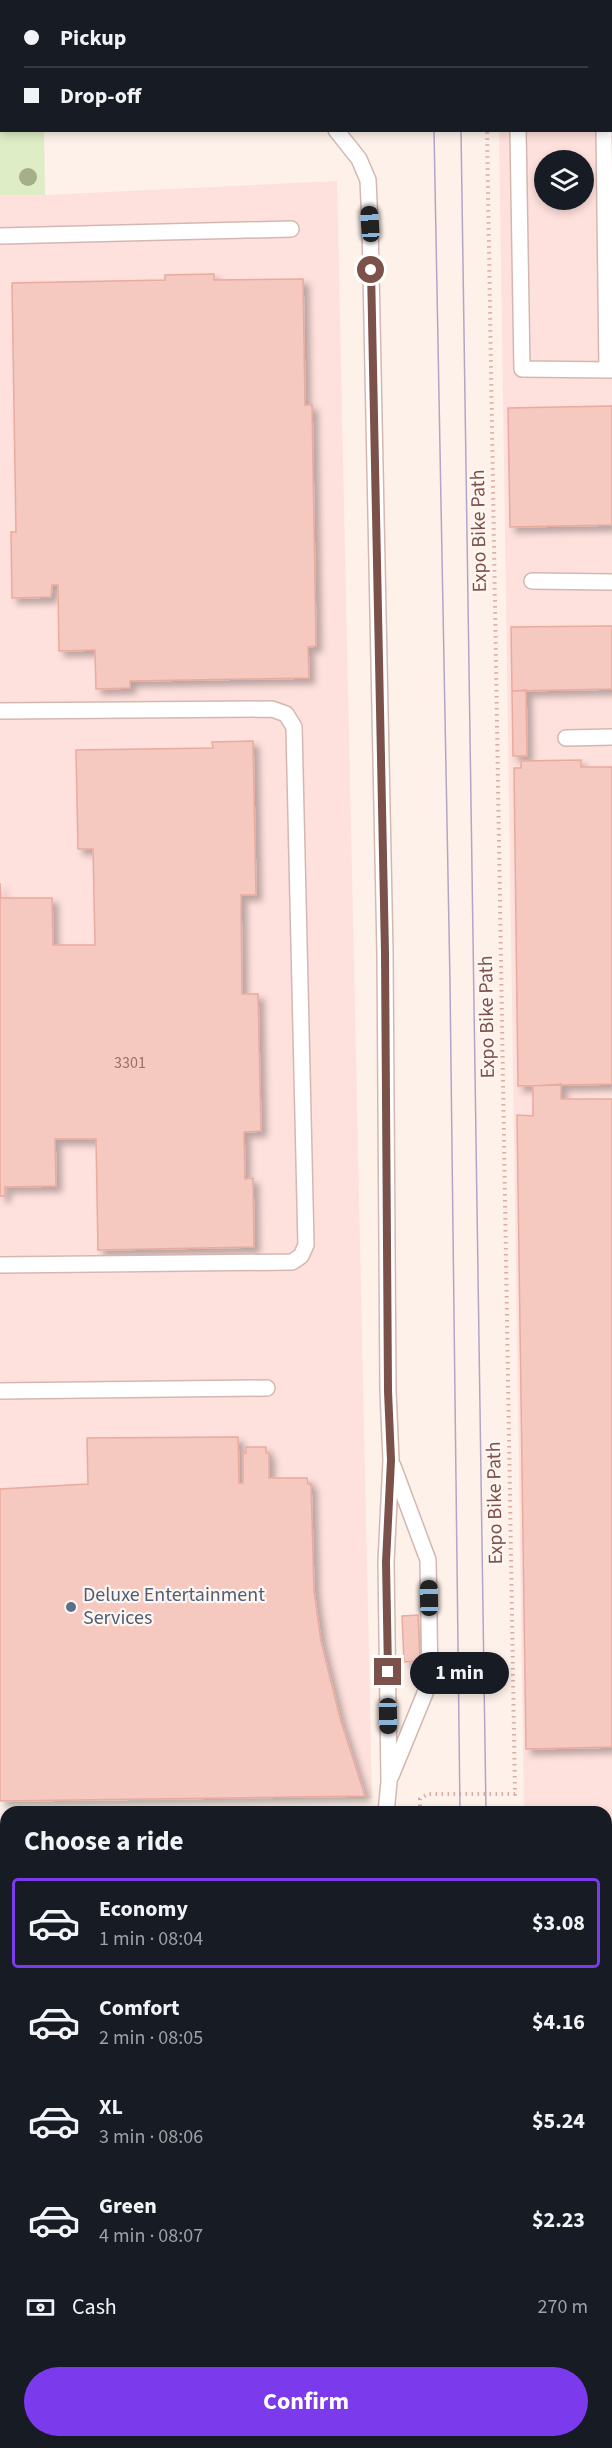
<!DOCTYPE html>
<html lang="en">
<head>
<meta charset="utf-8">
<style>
	body { margin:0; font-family:"Source Sans 3",sans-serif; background:#242831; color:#f1f3f6; height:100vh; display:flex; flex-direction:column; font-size:22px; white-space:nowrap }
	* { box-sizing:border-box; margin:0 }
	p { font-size:20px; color:#9ea1a6 }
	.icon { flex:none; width:33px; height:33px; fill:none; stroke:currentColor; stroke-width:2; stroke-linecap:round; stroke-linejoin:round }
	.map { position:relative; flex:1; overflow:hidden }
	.drawer { position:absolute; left:0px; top:1806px; width:612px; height:642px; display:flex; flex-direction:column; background:#171b24; border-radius:18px 18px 0 0; box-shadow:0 3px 9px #0003 }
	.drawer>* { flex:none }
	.guide { position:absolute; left:0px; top:0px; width:612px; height:132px; box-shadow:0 3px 9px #0003; display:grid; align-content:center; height:132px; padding:0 24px; background:#171b24 }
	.controls { position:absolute; left:534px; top:150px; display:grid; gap:12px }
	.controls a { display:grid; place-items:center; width:60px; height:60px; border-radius:50%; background:#171b24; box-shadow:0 3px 9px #0003; font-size:30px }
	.end { position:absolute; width:27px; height:27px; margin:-14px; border:8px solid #7b514a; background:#fff; box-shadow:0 0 0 3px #fff }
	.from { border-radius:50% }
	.bubble { position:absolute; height:42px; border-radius:21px; background:#171b24; box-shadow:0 3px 9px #0003; font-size:20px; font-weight:700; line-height:42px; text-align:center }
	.car { position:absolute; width:18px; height:36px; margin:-18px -9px; border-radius:8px; box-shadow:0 0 4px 2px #0007; background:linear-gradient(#222 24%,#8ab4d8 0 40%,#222 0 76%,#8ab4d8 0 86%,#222 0) }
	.guide b { display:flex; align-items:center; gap:21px; height:57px; font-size:22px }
	.guide b+b { border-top:2px solid #363941 }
	.guide i { width:15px; height:15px; background:#f1f3f6 }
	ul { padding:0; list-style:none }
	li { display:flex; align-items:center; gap:18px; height:90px; margin:0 12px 9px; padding:0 12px; border:3px solid transparent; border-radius:6px }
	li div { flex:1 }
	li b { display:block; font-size:22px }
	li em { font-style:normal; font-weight:700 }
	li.selected { border-color:#7c3aed }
	li>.icon { width:54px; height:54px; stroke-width:1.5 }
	h2 { padding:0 24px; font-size:27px; line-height:72px }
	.pay { display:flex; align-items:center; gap:15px; height:66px; padding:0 24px; font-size:22px }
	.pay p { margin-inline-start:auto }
	.cta { display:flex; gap:12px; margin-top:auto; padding:12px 24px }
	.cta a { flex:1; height:69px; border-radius:36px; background:#7c3aed; color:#fff; font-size:24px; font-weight:700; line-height:69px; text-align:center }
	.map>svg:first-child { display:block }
</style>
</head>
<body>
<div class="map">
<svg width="612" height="2448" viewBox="0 0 612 2448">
	<defs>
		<filter id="shadow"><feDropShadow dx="5.5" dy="5.5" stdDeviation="3" flood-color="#0004"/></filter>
	</defs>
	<rect width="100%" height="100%" fill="#fef1e9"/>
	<path fill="#fee0dc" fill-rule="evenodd" d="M497 0H612V2448H533V2442H606V1812H524L499 131 610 130V2ZM544 160H584V200H544Z
		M337 181 372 1798 0 1801V195H45Z
		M0 1896H6V2442H300V2448H0Z"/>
	<path fill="#deedc6" d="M0 0H42L2 2V130L44 131 45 195H0Z"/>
	<path fill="#f5c9bf" stroke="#e9ab9e" stroke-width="1.5" filter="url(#shadow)" d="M214 274V280L303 279 305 405H312L316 646 308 647 309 678 130 681V688L96 689 95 650 59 651 58 585H52L51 597 12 598 11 532H16L12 283 165 280V275Z
		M612 406V525L510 527 508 408Z
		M612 626V689L512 691 511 627Z
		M526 690 527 756H513L512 691Z
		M253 741 256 895H241L242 994H258L261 1131 244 1132 245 1179 253 1178 254 1247 98 1250 96 1139H55L56 1186 5 1187V1196H0V883L1 898H52L53 945H95L93 849H78L76 750 213 748 212 742Z
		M581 760V767H612V1084L518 1086 514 768H521V761Z
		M561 1084V1099H612V1747L526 1749 517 1115 533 1116V1086Z
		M238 1437 239 1483H243V1453H246V1447H266V1453L269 1454V1478H307L308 1484H311L314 1591 321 1641 340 1718 365 1796 0 1801V1489L88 1484 87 1438Z
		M418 1615 420 1661 404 1662 402 1616Z
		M606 1900H612V2448H586V2442H606Z
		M0 1902H6V2061H0Z
		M0 2161H6V2201H0Z
		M0 2204H6V2372H0Z
		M0 2416 6 2426V2442H16L19 2448H0Z
		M90 2442H298V2448H90Z"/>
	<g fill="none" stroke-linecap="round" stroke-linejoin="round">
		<g stroke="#d4b8b0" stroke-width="18">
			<path id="lane" d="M94 0V2
				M210 0 211 2
				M515 0V2
				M602 0V2
				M336 130 359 159 368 180 370 224 385 953 388 1391 391 1460 386 1562 389 1782 386 1812
				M518 130 522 369 612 370
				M604 130 607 370
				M0 236 291 229
				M532 581 612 582
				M0 711 272 709 286 714 294 727 306 1245 301 1256 292 1262 0 1265
				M566 738 612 737
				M0 1391 267 1388
				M391 1776 430 1681 428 1560 393 1466
				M0 2380H6"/>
		</g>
		<g stroke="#d4b8b0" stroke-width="32">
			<path id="street" d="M344 2448V2442"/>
		</g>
		<g stroke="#d9b9b0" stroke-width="36">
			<path id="secondary" d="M606 1846H612
				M0 1849H6"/>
		</g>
		<path stroke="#dbaba1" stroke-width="4" stroke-dasharray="1.5 4.5" stroke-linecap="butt" d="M12 0 13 2
			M485 0V2
			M0 39H2
			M0 107 2 108
			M420 1812V1799L428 1794H515L487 130
			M430 2442V2448"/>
		<use href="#lane" stroke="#fff" stroke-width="15"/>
		<use href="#street" stroke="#fff" stroke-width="28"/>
		<use href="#secondary" stroke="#fff" stroke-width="33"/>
		<path stroke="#b1a5ca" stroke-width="1.5" d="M432 0V2
			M459 0V2
			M434 130 450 982 460 1812
			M461 130 486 1812
			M468 2442V2448
			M496 2442 497 2448"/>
	</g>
	<circle fill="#a5b08b" cx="28" cy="177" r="9"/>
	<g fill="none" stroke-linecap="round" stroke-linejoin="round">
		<path stroke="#7b514a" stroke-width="8" d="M371 270 385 953 388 1391 391 1460 386 1562 388 1672"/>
	</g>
	<circle fill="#5c6f8a" stroke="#fff6f1" stroke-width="2" cx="71" cy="1607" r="6"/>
	<g text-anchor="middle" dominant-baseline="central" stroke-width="4.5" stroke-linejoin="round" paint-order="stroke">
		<g font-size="16" fill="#9a6f67">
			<text x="130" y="1063">3301</text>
		</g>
		<g font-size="20" fill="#7b514a" stroke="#fff6f1">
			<text transform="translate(479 531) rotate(-91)">Expo Bike Path</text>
			<text transform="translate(487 1017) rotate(-91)">Expo Bike Path</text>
			<text transform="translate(495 1503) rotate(-91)">Expo Bike Path</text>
		</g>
		<g font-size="20" fill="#4e5e75" stroke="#fff6f1" text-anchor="start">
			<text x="83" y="1595">Deluxe Entertainment<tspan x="83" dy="23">Services</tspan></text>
		</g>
	</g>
</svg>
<div class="controls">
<a><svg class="icon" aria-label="layers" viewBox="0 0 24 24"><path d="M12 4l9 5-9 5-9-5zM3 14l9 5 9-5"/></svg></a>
</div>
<i class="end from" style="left:371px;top:270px"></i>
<i class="end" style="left:388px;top:1672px"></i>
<div class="bubble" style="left:410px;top:1652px;width:99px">1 min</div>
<i class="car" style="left:370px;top:224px;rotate:356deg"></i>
<i class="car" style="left:429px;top:1598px;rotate:359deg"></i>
<i class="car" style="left:388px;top:1716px;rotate:179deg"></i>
<div class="guide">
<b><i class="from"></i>Pickup</b>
<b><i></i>Drop-off</b>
</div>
<section class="drawer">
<h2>Choose a ride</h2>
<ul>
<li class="selected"><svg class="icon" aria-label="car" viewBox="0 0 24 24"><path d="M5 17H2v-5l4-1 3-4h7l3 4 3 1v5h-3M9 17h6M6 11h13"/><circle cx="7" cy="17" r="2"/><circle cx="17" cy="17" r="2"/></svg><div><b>Economy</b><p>1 min · 08:04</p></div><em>$3.08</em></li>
<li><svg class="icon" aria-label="car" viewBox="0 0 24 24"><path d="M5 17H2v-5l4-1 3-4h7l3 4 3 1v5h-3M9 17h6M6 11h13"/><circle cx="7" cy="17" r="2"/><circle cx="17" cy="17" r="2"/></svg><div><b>Comfort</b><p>2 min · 08:05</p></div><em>$4.16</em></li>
<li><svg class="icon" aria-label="car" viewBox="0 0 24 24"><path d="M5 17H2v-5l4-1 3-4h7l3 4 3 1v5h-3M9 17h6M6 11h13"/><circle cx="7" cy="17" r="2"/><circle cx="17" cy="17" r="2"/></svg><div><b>XL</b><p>3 min · 08:06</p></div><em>$5.24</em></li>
<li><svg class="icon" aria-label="car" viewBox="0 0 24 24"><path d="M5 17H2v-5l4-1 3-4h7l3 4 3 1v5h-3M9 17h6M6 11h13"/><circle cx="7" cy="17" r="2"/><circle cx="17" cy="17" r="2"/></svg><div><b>Green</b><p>4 min · 08:07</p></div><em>$2.23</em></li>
</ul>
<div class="pay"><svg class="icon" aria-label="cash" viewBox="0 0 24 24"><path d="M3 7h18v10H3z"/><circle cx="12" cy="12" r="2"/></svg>Cash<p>270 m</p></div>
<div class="cta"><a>Confirm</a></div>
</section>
</div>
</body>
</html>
